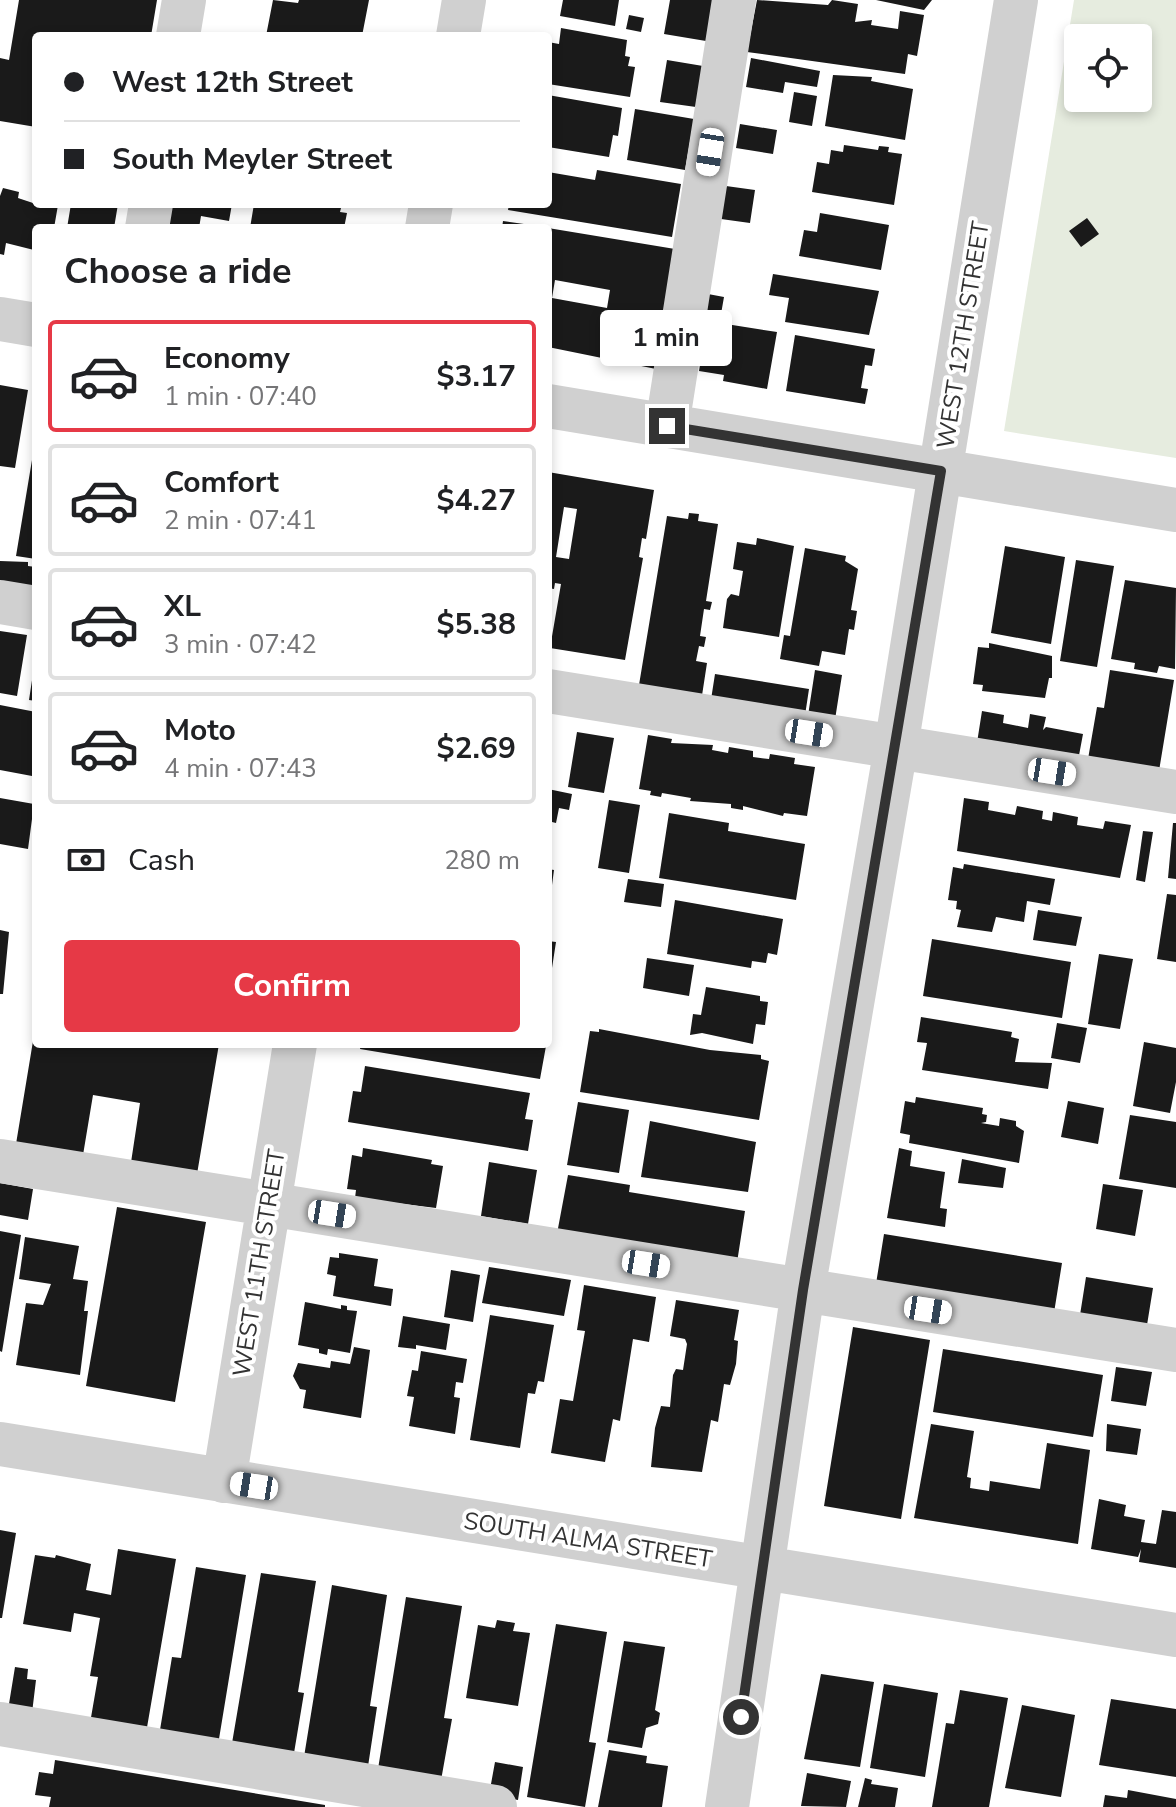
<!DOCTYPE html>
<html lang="en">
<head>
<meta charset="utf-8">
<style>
	body { margin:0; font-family:"Nunito Sans",sans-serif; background:#f6f6f6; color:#202124; height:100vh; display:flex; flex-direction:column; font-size:30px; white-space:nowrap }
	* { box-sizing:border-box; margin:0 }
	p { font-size:26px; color:#757577 }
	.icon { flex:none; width:44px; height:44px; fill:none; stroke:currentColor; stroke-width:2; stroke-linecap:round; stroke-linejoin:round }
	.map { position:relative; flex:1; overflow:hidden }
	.drawer { position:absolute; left:32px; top:224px; width:520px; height:824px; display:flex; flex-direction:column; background:#fff; border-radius:8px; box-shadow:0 4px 12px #0003 }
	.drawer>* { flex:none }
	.banner { position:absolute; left:32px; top:32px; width:520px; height:176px; border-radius:8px; box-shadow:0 4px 12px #0003; display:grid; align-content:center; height:176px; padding:0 32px; background:#fff }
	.buttons { position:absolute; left:1064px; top:24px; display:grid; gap:16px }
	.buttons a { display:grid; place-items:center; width:88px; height:88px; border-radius:8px; background:#fff; box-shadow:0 4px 12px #0003; font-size:40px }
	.end { position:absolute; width:36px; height:36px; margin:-18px; border:10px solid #333; background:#fff; box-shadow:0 0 0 4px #fff }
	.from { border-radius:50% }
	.bubble { position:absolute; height:56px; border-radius:8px; background:#fff; box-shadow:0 4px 12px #0003; font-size:26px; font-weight:700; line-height:56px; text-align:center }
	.car { position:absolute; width:24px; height:48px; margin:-24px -12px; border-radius:10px; box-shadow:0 0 6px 2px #0007; background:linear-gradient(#fff 24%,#345 0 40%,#fff 0 76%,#345 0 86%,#fff 0) }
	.banner b { display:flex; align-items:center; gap:28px; height:76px; font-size:30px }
	.banner b+b { border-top:2px solid #e0e0e0 }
	.banner i { width:20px; height:20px; background:#202124 }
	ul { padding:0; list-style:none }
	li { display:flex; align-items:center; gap:24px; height:112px; margin:0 16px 12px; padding:0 16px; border:4px solid #e0e0e0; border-radius:8px }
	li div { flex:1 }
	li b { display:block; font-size:30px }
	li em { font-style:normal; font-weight:700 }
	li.selected { border-color:#e63946 }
	li>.icon { width:72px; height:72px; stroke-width:1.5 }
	h2 { padding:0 32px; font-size:36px; line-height:96px }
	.pay { display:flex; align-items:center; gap:20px; height:88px; padding:0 32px; font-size:30px }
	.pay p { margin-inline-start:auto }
	.cta { display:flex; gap:16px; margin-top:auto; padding:16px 32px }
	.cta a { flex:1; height:92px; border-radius:8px; background:#e63946; color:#fff; font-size:32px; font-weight:700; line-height:92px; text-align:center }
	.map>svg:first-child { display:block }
</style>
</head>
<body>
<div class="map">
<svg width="1176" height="1807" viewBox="0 0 1176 1807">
	<rect width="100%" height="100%" fill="#fff"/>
	<path fill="#e6ecdf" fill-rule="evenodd" d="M1074 0H1176V458L1004 431ZM1078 38H1138V98H1078Z"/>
	<path fill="#1a1a1a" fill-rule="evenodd" d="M19 0H157L151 36H36V127L0 121V58L9 60Z
		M273 0 298 3 299 0H369L362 36H266Z
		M563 0H619L615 26 560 16Z
		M670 0H713L706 41 664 34Z
		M757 0 828 5 832 0 858 4 855 22 872 20 871 25 898 29 900 11 924 15 917 56 908 54 905 74 747 52Z
		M876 0H932L924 10Z
		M629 15 644 18 641 32 626 29Z
		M561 28 627 40 625 56 630 57 628 66 635 67 630 97 548 84V42L559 44Z
		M751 58 820 71 817 87 785 82 783 93 746 87Z
		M667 60 703 66 696 107 660 102Z
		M833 75 872 77 871 81 913 89 905 140 825 126Z
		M794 92 817 96 812 126 789 122Z
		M548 95 622 108 618 136 613 135 609 157 548 147Z
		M635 109 694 119 685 170 627 160Z
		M740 124 777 130 773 154 736 148Z
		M844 145 878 150 879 146 889 147 888 152 902 154 894 205 812 192 817 162 829 164 831 150 843 152Z
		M597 170 681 184 672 237 508 210 509 204H548V172L595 180Z
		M726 186 755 190 750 223 721 219Z
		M3 188 19 192 18 198 36 204 58 205 54 228H36L34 250 6 243 4 255 0 254V196Z
		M71 204H118L114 228H67Z
		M171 204H232L229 221 201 216 199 228 168 224Z
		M254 204H342L340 212 347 213 344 228H250Z
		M820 213 889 225 881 270 799 256 804 230 817 232Z
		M1087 218 1099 234 1081 247 1069 231Z
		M503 221 538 226V228H502Z
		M548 228 675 249 656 369 548 347ZM555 280 610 290 607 308 552 298Z
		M773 274 879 291 869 335 785 322 789 298 769 295Z
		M708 294 724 297 721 314 705 311Z
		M707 321 777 332 767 389 723 381 724 375 699 371Z
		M795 335 875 349 872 366 865 365 861 388 868 389 865 404 786 391Z
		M0 385 28 390 15 468 0 466Z
		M34 448H36V559L16 556Z
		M548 472 654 490 646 539 642 538 639 557 643 558 625 660 550 648 561 584 555 583 554 589 548 588ZM564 507 577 509 569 559 556 557Z
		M689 513 699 514 698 521 718 524 706 601 712 602 710 610 704 609 700 636 706 637 704 647 699 646 696 661 707 663 701 702 638 691 667 516 688 519Z
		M757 538 794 546 779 637 723 628 727 599 731 594 739 596 743 571 733 569 737 542 756 545Z
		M1005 546 1065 557 1051 644 991 633Z
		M805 548 846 556 845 561 858 569 851 610 857 611 854 630 849 629 845 655 822 651 819 666 780 659 784 635 790 636Z
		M1076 560 1114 566 1097 667 1060 661Z
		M0 561 28 562V566L36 567V596L0 590Z
		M1125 580 1176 588 1175 669 1159 666 1157 673 1134 669 1135 663 1111 659Z
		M0 631 27 635 17 696 0 693Z
		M989 643 1052 656V678H1049L1045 698 982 691 983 685 973 684 978 647 989 648Z
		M34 667H36V701L29 700Z
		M815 670 842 675 834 726 807 722Z
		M1110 670 1174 680 1159 771 1088 759 1097 707 1104 708Z
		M715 674 809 689 804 722 710 706Z
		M0 705 36 712V772L32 776 0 770Z
		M982 711 1004 715 1003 723 1028 728 1030 714 1046 717 1043 730 1046 727 1083 734 1077 766 976 749Z
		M577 732 614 738 604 793 568 787Z
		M648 735 672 739 671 743 713 745 712 750 728 753 729 747 753 751V757L769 759 770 754 795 758 794 764 815 767 807 816 784 813 783 816 743 806V810L731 808V804L690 801 691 798 662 793 661 797 650 795 651 791 639 789Z
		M548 789 572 794 569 810 559 808 556 823 548 821Z
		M0 798 34 804 28 849 0 844Z
		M964 798 989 802 988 810 1015 815 1017 806 1043 811 1042 819 1052 821 1053 812 1078 817 1077 825 1103 829 1105 821 1131 825 1120 878 957 851Z
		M609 800 640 805 629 873 598 868Z
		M669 813 729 823 728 831 805 844 796 900 659 878Z
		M1173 823H1176V879L1168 878Z
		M1143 831 1153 832 1145 882 1136 880Z
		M964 864 1055 879 1050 905 1027 901 1024 922 996 917 992 932 957 927 961 910 956 909 957 901 948 900 953 867 963 869Z
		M548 869 554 870 550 900H548Z
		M628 879 664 884 661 907 624 902Z
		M1167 894 1176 895V962L1157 959Z
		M675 900 783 919 777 955 768 953 766 963 752 961 751 968 667 954Z
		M1038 910 1082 917 1076 946 1033 940Z
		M0 930 9 932 3 994H0Z
		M932 939 1071 962 1062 1018 923 996Z
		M548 941 556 942 550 981H548Z
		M1099 954 1133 959 1120 1029 1088 1024Z
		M647 958 694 965 689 996 643 988Z
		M706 987 760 996V1001L768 1002 765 1025 756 1024 753 1044 702 1033 690 1035 693 1014 701 1015Z
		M921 1017 1012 1032 1011 1037 1019 1039 1015 1062 1052 1063 1048 1089 922 1070 927 1043 917 1042Z
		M1057 1023 1087 1028 1080 1063 1051 1058Z
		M599 1029 710 1050 761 1055V1059L769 1061 759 1120 580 1092 590 1031 599 1032Z
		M34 1035 36 1044H219L196 1180 130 1169 140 1103 93 1095 82 1161 15 1150Z
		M1144 1042 1176 1048V1082L1170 1113 1133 1106Z
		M361 1044H538L546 1046 540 1079 360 1049Z
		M365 1066 530 1093 525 1119 533 1120 528 1151 348 1122 353 1091 361 1092Z
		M916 1097 983 1108 982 1114 987 1115 986 1122 981 1123 999 1126 1000 1118 1016 1121V1126L1024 1131 1019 1163 909 1143 910 1135 900 1133 905 1101 915 1103Z
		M1068 1101 1104 1108 1098 1144 1061 1137Z
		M578 1102 629 1110 619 1173 567 1165Z
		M1130 1115 1176 1122V1188L1119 1179Z
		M650 1121 756 1142 748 1192 641 1177Z
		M363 1148 432 1160 431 1164 443 1166 436 1208 355 1198 356 1190 347 1189 352 1155 362 1157Z
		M899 1148 912 1151 910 1166 945 1172 940 1208 947 1209 945 1227 887 1218Z
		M962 1159 1006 1168 1003 1188 958 1183Z
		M489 1162 537 1170 528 1224 481 1216Z
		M568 1175 630 1185 629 1192 745 1211 736 1269 556 1239Z
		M0 1183 33 1189 28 1220 0 1215Z
		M1103 1184 1143 1190 1135 1236 1096 1229Z
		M117 1207 206 1222 175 1402 86 1386Z
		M0 1231 21 1235 2 1352 0 1351Z
		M884 1234 1062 1263 1053 1319 875 1290Z
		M25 1237 79 1246 73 1279 88 1281 84 1311H88L80 1375 16 1365 26 1303 43 1305 51 1284 19 1279Z
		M339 1253 378 1259 374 1286 393 1289 391 1306 333 1296 336 1276 327 1274 330 1257 339 1258Z
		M489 1267 571 1280 564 1316 482 1303Z
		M451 1270 480 1275 473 1322 444 1317Z
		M1086 1277 1153 1288 1147 1325 1080 1315Z
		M584 1285 656 1297 649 1342 633 1339 620 1421 613 1419 605 1462 551 1453 560 1399 573 1401 585 1331 577 1330Z
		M676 1300 739 1310 734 1340 738 1341 736 1364 730 1385 724 1384 718 1422 711 1420 702 1472 651 1467 655 1428 661 1406 670 1407 673 1375 676 1369 683 1370 687 1344 685 1339 670 1336Z
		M305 1302 341 1309V1305L347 1306V1310L357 1311 350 1353 328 1349 327 1355 319 1353V1349L298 1345Z
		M490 1315 554 1325 544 1382 538 1381 535 1394 528 1393 520 1448 470 1440Z
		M403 1316 450 1324 446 1350 416 1345V1349L398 1347Z
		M853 1327 930 1340 901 1519 824 1506Z
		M354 1347 370 1350 361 1418 303 1408 306 1390 300 1389 293 1376 298 1363 330 1368 331 1361 350 1364Z
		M943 1349 1103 1375 1093 1437 933 1412Z
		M421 1351 467 1359 463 1383 456 1382 454 1397 460 1398 455 1434 409 1426 414 1397 407 1396 412 1370 418 1371Z
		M1116 1367 1152 1372 1146 1406 1111 1401Z
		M931 1424 974 1431 967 1477 971 1478 970 1488 989 1491 990 1481 1040 1489 1047 1443 1090 1450 1078 1544 914 1518Z
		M1107 1424 1141 1429 1137 1455 1106 1451Z
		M1099 1499 1126 1505 1124 1516 1145 1520 1141 1542 1156 1544 1162 1510 1176 1512V1568L1139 1562 1141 1549 1138 1557 1091 1549Z
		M0 1530 16 1533 2 1618H0Z
		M118 1549 176 1559 145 1739 89 1729 98 1677 90 1676 100 1618 74 1613 71 1632 23 1624 35 1555 55 1558 56 1555 91 1564 86 1590 111 1595Z
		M196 1567 246 1575 218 1745 159 1736 172 1657 181 1658Z
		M261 1573 316 1581 298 1692 304 1693 293 1759 231 1749Z
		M332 1585 387 1595 370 1706 377 1707 367 1773 303 1763Z
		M406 1597 462 1606 444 1718 452 1719 440 1786 377 1775Z
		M497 1620 515 1623 513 1631 530 1633 518 1706 466 1698 478 1625 495 1628Z
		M556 1624 607 1632 589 1742 596 1743 585 1807 527 1797Z
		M624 1641 665 1647 655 1710 660 1713 658 1724 646 1728 642 1748 607 1742Z
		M15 1667 28 1669 27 1679 36 1680 32 1713 8 1710Z
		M821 1674 874 1682 860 1767 804 1759Z
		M884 1684 938 1693 925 1777 870 1768Z
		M960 1690 1008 1698 989 1807H932L946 1723 954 1724Z
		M1111 1699 1176 1709V1777L1099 1765Z
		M1022 1705 1075 1715 1061 1797 1005 1788Z
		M609 1750 647 1756 646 1763 668 1766 662 1807H598Z
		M55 1760 325 1805V1807H49L51 1797 35 1795 39 1772 53 1774Z
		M495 1762 523 1767 518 1800 489 1795Z
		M807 1773 851 1781 846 1807 801 1806Z
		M865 1778 872 1780 871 1784 898 1788 895 1807H858Z
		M1128 1790 1176 1799V1807H1103L1105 1795 1127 1798Z"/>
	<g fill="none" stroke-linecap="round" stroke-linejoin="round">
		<path stroke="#d0d0d0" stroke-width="44" d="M178 36 184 0
			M458 36 464 0
			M147 228 151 204
			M427 228 431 204
			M0 319 36 325
			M548 406 1176 510
			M667 426 734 0
			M0 602 36 608
			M548 691 1176 792
			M0 1161 1176 1350
			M0 1444 1176 1635
			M224 1481 295 1044
			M0 1724 495 1807
			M727 1807 803 1290 896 747 1016 0"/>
	</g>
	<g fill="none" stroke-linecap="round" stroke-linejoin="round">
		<path stroke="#333" stroke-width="10" d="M667 426 941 471 803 1290 741 1717"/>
	</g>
	<g text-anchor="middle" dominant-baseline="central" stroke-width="8" stroke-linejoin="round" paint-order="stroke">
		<g font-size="24" fill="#333" stroke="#fff">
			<text transform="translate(963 335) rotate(-81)">WEST 12TH STREET</text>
			<text transform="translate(259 1263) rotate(-81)">WEST 11TH STREET</text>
			<text transform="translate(588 1540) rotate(9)">SOUTH ALMA STREET</text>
		</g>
	</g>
</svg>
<div class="buttons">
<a><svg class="icon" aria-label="locate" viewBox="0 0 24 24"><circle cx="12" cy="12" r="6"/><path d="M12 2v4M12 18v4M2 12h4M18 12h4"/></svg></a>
</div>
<i class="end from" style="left:741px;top:1717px"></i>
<i class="end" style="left:667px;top:426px"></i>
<div class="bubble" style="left:600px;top:310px;width:132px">1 min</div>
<i class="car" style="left:710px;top:152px;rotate:189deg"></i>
<i class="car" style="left:809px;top:733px;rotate:99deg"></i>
<i class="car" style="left:1052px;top:772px;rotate:99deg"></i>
<i class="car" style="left:332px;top:1214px;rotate:99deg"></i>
<i class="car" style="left:646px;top:1264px;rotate:99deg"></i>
<i class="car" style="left:928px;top:1310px;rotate:99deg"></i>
<i class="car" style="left:254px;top:1486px;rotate:279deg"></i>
<div class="banner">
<b><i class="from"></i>West 12th Street</b>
<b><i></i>South Meyler Street</b>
</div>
<section class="drawer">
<h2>Choose a ride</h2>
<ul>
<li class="selected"><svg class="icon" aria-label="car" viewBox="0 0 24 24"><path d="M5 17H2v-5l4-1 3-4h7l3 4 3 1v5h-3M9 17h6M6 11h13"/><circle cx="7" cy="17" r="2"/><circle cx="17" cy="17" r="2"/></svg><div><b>Economy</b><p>1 min · 07:40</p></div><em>$3.17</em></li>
<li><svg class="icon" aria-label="car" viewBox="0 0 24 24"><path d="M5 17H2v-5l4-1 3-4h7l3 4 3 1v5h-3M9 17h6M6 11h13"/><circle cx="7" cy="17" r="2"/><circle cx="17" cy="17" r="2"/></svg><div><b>Comfort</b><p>2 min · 07:41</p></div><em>$4.27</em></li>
<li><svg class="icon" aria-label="car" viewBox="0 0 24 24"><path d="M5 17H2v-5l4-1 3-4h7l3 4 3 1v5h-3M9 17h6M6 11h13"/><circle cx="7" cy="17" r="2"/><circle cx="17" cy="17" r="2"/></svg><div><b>XL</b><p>3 min · 07:42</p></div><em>$5.38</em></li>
<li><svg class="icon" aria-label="car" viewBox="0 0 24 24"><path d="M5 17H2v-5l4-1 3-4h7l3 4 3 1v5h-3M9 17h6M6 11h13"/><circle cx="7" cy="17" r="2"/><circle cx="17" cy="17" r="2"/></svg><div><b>Moto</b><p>4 min · 07:43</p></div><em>$2.69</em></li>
</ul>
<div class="pay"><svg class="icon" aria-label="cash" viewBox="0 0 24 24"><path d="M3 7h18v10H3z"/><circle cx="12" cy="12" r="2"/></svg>Cash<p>280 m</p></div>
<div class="cta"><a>Confirm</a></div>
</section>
</div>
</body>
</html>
